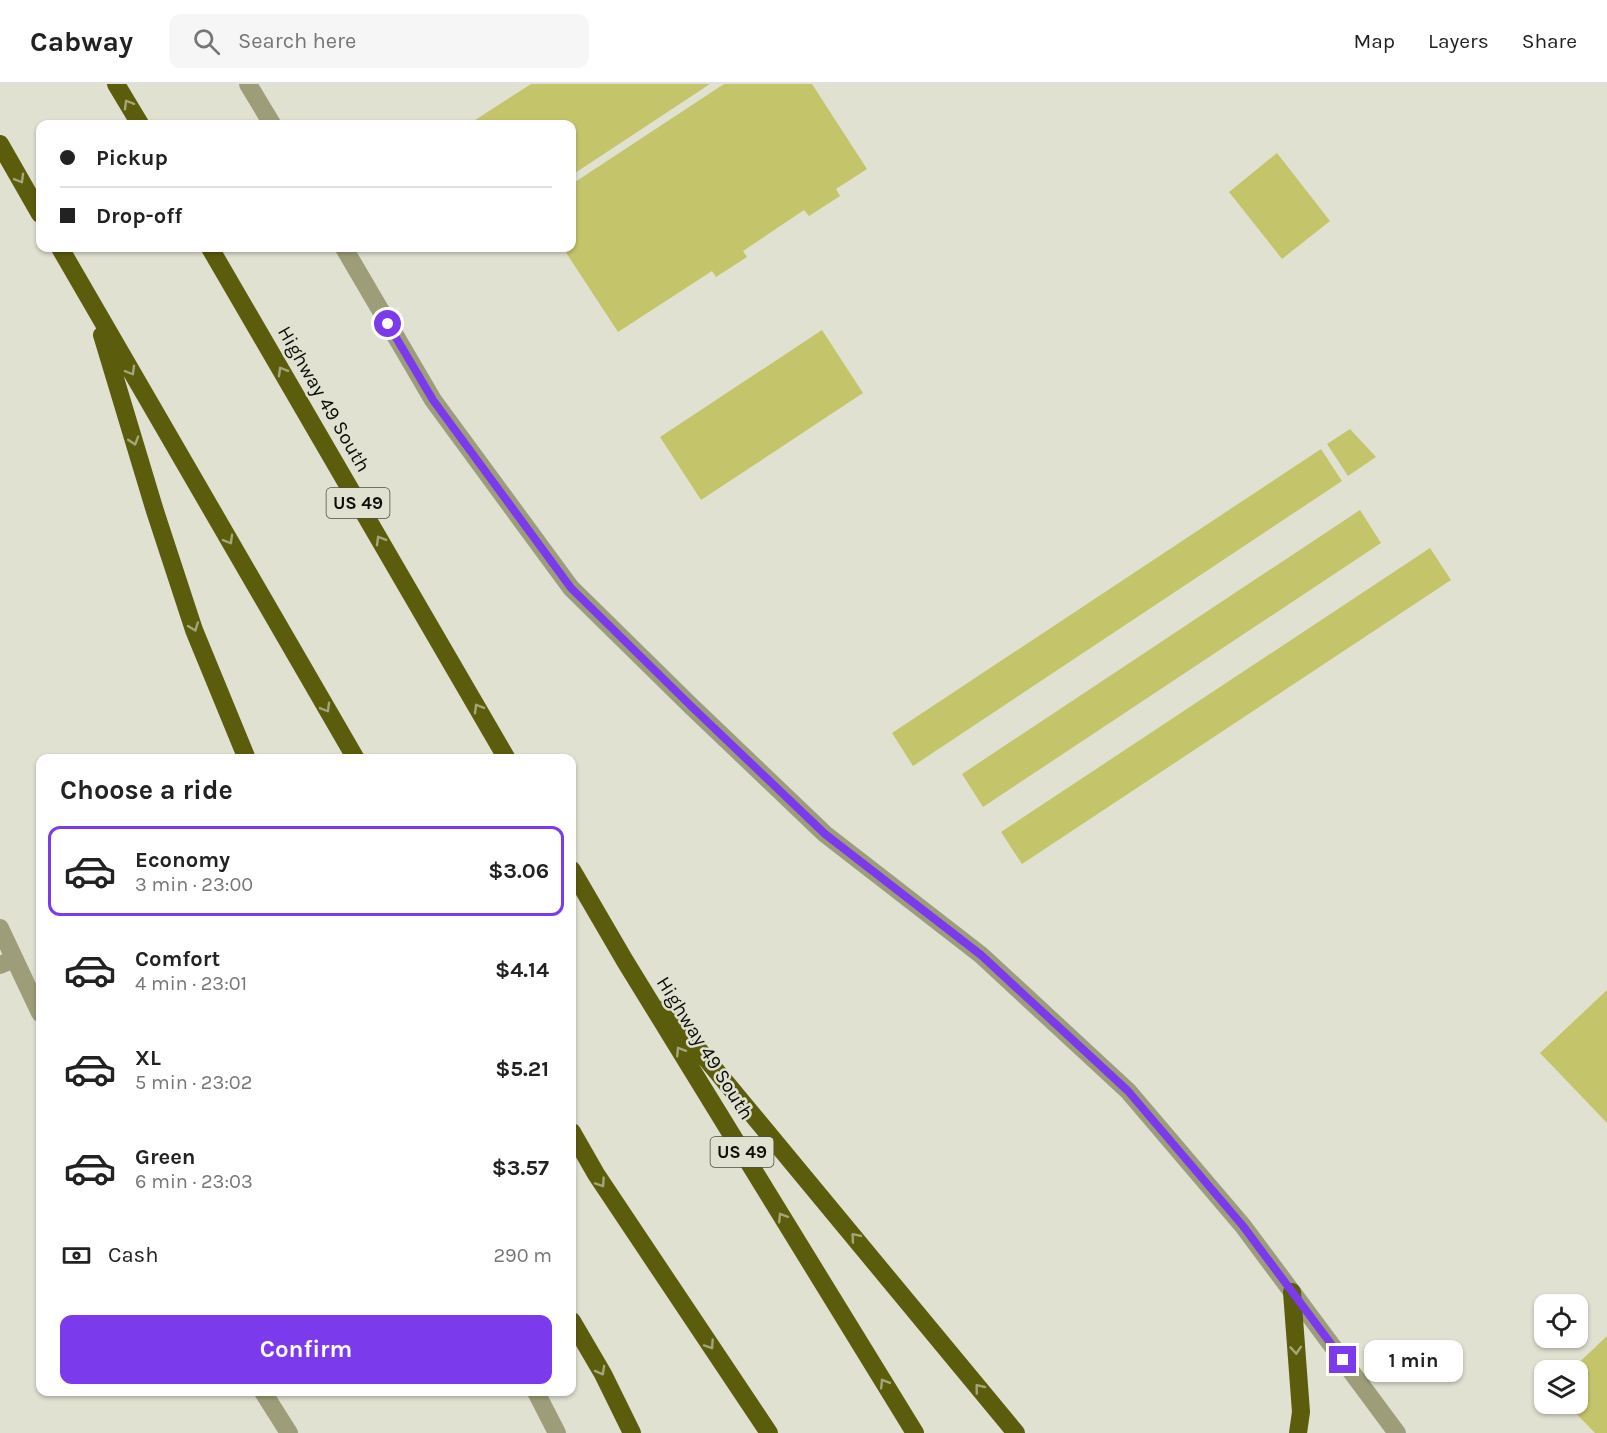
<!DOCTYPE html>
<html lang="en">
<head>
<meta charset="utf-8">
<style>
	body { margin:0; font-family:Karla,sans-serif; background:#f6f6f6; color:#222; height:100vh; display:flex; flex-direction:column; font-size:22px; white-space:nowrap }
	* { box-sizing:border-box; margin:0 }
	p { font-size:20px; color:#767676 }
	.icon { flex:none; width:33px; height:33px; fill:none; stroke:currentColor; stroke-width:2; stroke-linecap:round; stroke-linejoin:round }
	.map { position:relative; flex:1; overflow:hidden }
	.drawer { position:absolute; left:36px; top:670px; width:540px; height:642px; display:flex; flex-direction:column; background:#fff; border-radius:12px; box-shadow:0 2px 4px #0004 }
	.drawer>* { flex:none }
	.guide { position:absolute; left:36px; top:36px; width:540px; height:132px; border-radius:12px; box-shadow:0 2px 4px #0004; display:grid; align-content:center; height:132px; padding:0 24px; background:#fff }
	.buttons { position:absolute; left:1534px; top:1210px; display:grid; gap:12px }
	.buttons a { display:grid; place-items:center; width:54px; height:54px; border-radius:12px; background:#fff; box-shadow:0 2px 4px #0004; font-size:30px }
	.end { position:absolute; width:27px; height:27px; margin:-14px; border:8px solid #7c3aed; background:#fff; box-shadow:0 0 0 3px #fff }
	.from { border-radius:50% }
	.bubble { position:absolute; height:42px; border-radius:12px; background:#fff; box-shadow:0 2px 4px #0004; font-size:20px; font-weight:700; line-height:42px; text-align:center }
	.guide b { display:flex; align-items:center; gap:21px; height:57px; font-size:22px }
	.guide b+b { border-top:2px solid #e0e0e0 }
	.guide i { width:15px; height:15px; background:#222 }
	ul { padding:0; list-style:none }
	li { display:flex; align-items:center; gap:18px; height:90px; margin:0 12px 9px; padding:0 12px; border:3px solid transparent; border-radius:12px }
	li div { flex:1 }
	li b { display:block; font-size:22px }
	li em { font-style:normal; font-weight:700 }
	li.active { border-color:#7c3aed }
	li>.icon { width:54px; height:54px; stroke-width:1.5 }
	h2 { padding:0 24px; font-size:27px; line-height:72px }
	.pay { display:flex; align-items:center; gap:15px; height:66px; padding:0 24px; font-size:22px }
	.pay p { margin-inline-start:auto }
	.primary-button { display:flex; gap:12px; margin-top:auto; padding:12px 24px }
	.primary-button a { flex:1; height:69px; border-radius:12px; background:#7c3aed; color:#fff; font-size:24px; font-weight:700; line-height:69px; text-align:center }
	header { display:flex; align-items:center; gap:36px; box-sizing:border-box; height:84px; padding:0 30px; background:#fff; border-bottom:2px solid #e0e0e0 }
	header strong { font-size:28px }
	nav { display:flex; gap:33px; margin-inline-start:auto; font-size:21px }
	.search { width:420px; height:54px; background:#f6f6f6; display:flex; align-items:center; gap:15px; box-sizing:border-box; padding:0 21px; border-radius:12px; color:#767676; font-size:22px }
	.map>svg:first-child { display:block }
</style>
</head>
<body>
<header>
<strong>Cabway</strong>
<div class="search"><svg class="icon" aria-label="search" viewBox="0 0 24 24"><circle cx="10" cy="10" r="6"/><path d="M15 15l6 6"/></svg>Search here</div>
<nav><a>Map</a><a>Layers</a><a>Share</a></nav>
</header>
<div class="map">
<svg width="1607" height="1349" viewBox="0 0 1607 1349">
	<rect width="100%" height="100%" fill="#e0e1d1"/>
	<path fill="#c4c56b" d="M531 0H710L572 91V40H469Z
		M724 0H812L867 85 836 105 840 112 809 132 804 126 743 167 747 173 716 193 712 187 618 248 563 164H572V100Z
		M1277 69 1330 137 1282 175 1229 108Z
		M822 246 863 309 701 416 660 353Z
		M1350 345 1376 373 1348 392 1327 360Z
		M1321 365 1342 397 913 682 892 649Z
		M1360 426 1381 459 983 723 962 690Z
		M1430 464 1451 496 1022 780 1001 748Z
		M1607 906V1039L1540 969Z
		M1607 1252V1349H1595L1567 1320H1578V1287H1570Z"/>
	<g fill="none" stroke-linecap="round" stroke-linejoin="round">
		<path stroke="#9d9e79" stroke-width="18" d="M0 881 14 875
			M536 1308 557 1349"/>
		<path stroke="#9d9e79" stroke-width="18" d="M248 0 272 40
			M344 164 433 316 571 504 691 622 825 750 981 871 1128 1007 1243 1142 1397 1349
			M0 844 40 929
			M263 1308 289 1349"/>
		<path stroke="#5c5c0d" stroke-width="18" d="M116 0 140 40
			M0 60 40 130
			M60 164 356 675
			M210 164 507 675
			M102 251 155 427 194 546 247 675
			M572 786 625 877 915 1349
			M665 925 1016 1349
			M572 1048 596 1090 769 1349
			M1292 1208 1301 1328 1298 1349
			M572 1237 603 1290 632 1349"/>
	</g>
	<defs><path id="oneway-chevron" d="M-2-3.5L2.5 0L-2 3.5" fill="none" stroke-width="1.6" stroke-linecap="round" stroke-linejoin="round" transform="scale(1.5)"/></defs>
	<g stroke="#a5a579">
		<use href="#oneway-chevron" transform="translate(128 20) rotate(-120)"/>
		<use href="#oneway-chevron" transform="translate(20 95) rotate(60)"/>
		<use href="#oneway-chevron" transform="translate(131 287) rotate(60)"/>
		<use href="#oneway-chevron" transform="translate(282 287) rotate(-120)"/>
		<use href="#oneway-chevron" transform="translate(134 357) rotate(73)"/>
		<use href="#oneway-chevron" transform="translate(229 456) rotate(60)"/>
		<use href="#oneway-chevron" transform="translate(380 456) rotate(-120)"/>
		<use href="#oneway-chevron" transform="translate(194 543) rotate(70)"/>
		<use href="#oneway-chevron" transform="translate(326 624) rotate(60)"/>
		<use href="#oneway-chevron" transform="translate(478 624) rotate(-120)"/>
		<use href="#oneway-chevron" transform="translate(680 967) rotate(-122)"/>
		<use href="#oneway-chevron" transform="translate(601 1099) rotate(56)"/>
		<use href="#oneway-chevron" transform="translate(782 1133) rotate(-122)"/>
		<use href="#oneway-chevron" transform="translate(855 1153) rotate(-130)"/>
		<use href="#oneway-chevron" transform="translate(710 1261) rotate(56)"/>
		<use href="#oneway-chevron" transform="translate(1296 1266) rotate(86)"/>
		<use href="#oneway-chevron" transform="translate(601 1287) rotate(61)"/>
		<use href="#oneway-chevron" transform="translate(884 1299) rotate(-122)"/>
		<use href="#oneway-chevron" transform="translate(979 1304) rotate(-129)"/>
	</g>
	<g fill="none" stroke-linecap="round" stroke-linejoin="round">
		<path stroke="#7c3aed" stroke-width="8" d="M388 240 433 316 571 504 691 622 825 750 981 871 1128 1007 1243 1142 1343 1276"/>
	</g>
	<g text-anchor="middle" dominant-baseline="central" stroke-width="5" stroke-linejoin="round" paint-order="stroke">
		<g fill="#e0e1d1" stroke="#4c4d44" stroke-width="1.5">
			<rect x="326.5" y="404" width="63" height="30" rx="4.5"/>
			<rect x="710.5" y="1053" width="63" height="30" rx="4.5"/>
		</g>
		<g font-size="18" font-weight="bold" fill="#0d0e08">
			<text x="358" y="419">US 49</text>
			<text x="742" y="1068">US 49</text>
		</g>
		<g font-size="20" fill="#0d0e08" stroke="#e0e1d1">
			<text transform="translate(324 315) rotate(60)">Highway 49 South</text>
			<text transform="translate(705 964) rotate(58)">Highway 49 South</text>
		</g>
	</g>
</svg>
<div class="buttons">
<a><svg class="icon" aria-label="locate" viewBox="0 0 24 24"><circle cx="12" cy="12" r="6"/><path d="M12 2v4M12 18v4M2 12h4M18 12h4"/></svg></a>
<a><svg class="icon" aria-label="layers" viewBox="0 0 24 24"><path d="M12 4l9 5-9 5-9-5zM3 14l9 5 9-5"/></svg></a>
</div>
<i class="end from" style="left:388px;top:240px"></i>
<i class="end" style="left:1343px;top:1276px"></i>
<div class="bubble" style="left:1364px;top:1256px;width:99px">1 min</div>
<div class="guide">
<b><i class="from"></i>Pickup</b>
<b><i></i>Drop-off</b>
</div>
<section class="drawer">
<h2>Choose a ride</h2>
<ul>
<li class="active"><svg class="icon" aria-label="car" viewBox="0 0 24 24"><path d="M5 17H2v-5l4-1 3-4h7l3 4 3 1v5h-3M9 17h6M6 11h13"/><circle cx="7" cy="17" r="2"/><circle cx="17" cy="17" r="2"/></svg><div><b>Economy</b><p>3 min · 23:00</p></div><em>$3.06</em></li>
<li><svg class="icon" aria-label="car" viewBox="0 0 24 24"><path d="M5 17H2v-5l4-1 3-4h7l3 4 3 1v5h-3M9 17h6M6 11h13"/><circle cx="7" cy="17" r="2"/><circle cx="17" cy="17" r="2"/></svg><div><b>Comfort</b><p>4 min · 23:01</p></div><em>$4.14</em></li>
<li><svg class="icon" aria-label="car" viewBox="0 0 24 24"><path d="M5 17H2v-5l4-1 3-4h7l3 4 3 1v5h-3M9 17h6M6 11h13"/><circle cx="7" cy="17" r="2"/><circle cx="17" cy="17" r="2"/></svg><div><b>XL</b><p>5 min · 23:02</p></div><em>$5.21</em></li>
<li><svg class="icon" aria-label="car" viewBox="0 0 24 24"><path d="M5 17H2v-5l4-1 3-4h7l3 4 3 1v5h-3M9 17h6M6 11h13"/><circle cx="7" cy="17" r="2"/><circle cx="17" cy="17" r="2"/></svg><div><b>Green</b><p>6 min · 23:03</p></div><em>$3.57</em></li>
</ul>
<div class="pay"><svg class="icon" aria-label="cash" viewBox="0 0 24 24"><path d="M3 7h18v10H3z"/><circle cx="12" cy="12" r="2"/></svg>Cash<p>290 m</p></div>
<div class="primary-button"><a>Confirm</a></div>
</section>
</div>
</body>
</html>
